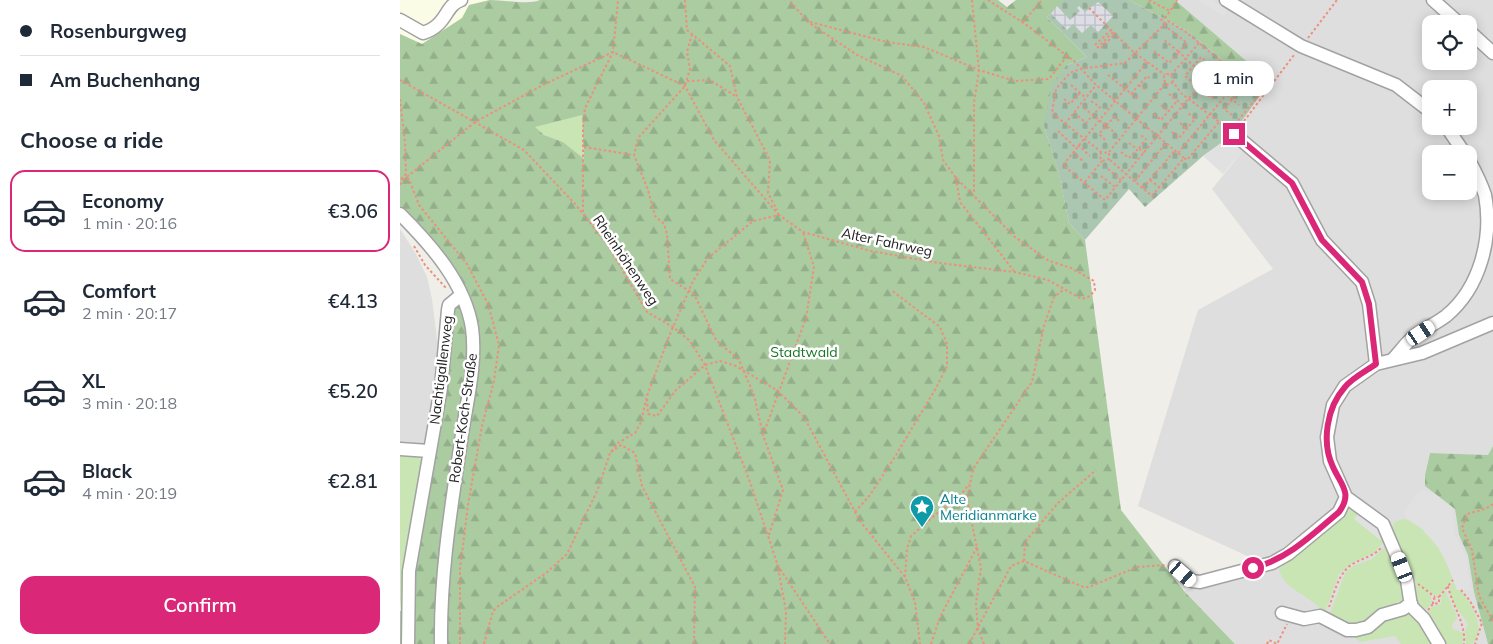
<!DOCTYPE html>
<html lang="en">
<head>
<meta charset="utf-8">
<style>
	body { margin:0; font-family:Mulish,sans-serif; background:#f2f2f3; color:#1f2937; height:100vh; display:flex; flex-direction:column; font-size:19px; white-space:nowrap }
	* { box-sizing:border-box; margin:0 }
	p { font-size:16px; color:#747a83 }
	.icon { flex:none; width:28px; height:28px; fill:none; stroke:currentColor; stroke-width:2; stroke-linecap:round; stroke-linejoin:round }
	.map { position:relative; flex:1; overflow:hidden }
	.panel { display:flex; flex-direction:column; background:#fff; width:400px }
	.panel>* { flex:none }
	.top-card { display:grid; align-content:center; height:110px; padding:0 20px; background:#fff }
	.tools { position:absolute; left:1022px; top:15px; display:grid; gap:10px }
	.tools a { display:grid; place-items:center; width:55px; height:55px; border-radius:10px; background:#fff; box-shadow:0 2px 12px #0003; font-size:25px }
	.end { position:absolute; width:22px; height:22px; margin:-11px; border:6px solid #db2777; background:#fff; box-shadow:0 0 0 2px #fff }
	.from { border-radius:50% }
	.bubble { position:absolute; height:35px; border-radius:15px; background:#fff; box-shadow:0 2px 12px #0003; font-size:16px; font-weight:600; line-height:35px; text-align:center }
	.car { position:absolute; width:15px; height:30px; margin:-15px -8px; border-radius:6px; box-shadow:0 0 4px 1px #0007; background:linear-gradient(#fff 24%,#345 0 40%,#fff 0 76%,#345 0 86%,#fff 0) }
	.top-card b { display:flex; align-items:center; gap:18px; height:48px; font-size:19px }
	.top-card b+b { border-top:1px solid #e0e1e3 }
	.top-card i { width:12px; height:12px; background:#1f2937 }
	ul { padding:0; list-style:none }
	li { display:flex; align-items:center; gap:15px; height:82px; margin:0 10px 8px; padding:0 10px; border:2px solid transparent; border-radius:15px }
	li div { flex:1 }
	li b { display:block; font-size:19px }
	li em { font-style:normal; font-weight:600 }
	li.active { border-color:#db2777 }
	li>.icon { width:45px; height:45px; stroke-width:1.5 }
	h2 { padding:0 20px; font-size:22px; line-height:60px }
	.action { display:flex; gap:10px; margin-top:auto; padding:10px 20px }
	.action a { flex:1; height:58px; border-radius:15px; background:#db2777; color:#fff; font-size:20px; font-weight:600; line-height:58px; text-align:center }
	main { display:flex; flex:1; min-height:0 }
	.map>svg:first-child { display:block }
</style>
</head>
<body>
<main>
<section class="panel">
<div class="top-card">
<b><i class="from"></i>Rosenburgweg</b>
<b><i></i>Am Buchenhang</b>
</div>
<h2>Choose a ride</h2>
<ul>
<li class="active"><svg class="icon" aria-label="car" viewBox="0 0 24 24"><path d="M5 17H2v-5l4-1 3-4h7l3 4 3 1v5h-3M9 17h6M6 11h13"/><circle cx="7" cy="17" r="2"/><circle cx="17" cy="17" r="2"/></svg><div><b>Economy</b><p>1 min · 20:16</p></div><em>€3.06</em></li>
<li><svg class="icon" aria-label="car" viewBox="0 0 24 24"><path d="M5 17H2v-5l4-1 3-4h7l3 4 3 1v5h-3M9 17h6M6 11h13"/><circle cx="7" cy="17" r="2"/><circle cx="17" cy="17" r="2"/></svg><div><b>Comfort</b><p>2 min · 20:17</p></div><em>€4.13</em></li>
<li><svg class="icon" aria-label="car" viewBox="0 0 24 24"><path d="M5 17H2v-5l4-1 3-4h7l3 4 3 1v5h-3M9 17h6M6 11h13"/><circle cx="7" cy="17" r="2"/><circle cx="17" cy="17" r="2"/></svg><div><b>XL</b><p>3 min · 20:18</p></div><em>€5.20</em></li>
<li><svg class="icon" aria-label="car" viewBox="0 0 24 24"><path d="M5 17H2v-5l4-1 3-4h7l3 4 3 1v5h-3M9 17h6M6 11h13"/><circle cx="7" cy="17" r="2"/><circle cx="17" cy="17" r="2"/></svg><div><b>Black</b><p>4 min · 20:19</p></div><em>€2.81</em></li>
</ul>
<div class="action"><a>Confirm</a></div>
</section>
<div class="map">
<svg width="1093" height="644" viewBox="0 0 1093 644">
	<defs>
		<pattern id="forest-firs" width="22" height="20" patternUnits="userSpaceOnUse" patternTransform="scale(1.25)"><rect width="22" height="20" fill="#abcba1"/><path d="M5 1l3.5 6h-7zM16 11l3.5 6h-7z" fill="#93ae8a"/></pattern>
		<pattern id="cemetery-stones" width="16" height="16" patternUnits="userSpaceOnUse" patternTransform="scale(1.25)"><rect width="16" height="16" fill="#acc7b1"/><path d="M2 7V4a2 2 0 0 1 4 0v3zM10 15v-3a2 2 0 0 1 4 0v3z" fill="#94ab98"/></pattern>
		<pattern id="plaza-grid" width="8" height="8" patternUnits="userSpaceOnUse" patternTransform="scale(1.25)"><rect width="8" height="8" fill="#dddde6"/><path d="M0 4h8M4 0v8" fill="none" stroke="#bdbdc5"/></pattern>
	</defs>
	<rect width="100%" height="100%" fill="#f0eee8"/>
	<path fill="#dfdede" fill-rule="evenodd" d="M775 0H1093V446L1088 455 1030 453 1025 475V486L1055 509 1059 535 1068 555 1074 592 1088 644H835L784 591 867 565 738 506 798 310 873 269 812 189 845 148 833 133 871 82ZM1031 24H1069V61H1031ZM1031 89H1069V126H1031ZM1031 154H1069V191H1031Z
		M0 229 16 254 27 277 32 299 39 355 34 399 25 445 0 443Z"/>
	<path fill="#fbfce5" d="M0 0H90L69 5 62 18 22 44 0 34Z"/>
	<path fill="#c9e5b4" d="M182 114 184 160 163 142 144 135 134 127Z
		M0 452 18 453 22 462 6 546 0 611Z
		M954 506 959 513 955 519 980 539 985 534 987 538 974 553 952 563 939 574 926 610 922 611C911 595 883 590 879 569Z
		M1003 519C1029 521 1045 558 1053 579L1038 597 1007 579 991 532 994 522Z
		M988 544 1006 588 1007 602 954 629 929 616 945 573 953 566 972 559Z
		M1053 582C1064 594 1091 625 1072 644H1066L1065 631 1068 624C1062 614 1042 594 1053 582Z
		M1010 583 1023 588 1031 596 1032 604 1021 613 1016 608Z
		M1046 591C1049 602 1055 608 1057 618L1052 625 1053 629 1063 633V644H1041L1025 616 1032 607 1041 604V597Z
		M1010 611 1037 644H1001L995 636 960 642 951 635Z"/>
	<path fill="url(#forest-firs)" fill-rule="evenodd" d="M90 0C103 0 130 5 140 0H598L607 7 616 0H664L647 17 687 57 667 65 644 126 658 169 669 223 685 240 721 510 784 591 835 644H0V611L12 609 16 548 54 310 67 290 40 248 0 206V34L22 44 62 18 69 5ZM182 115 184 159 163 142 144 135 135 127Z
		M729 0H775L871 82 862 93 789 32Z
		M1093 446V644H1088L1074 592 1068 555 1059 535 1055 509 1025 486V475L1030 453 1088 455Z"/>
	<path fill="url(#cemetery-stones)" d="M663 0H729L789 32 862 93 831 136 803 156 745 207 729 189 685 240 669 223 658 170 644 126 652 84 667 65 687 57 647 17Z"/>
	<path fill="#e1e1e1" d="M798 0H812L828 9 824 16Z
		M831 136 845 148 823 174 803 156Z
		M1023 490 1035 494 1052 508 1054 533 1067 559 1071 590H1057L1046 561 1038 547 1022 529 1007 519 1004 511 1018 493Z
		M959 513 985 534 980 540 954 519Z"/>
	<path fill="url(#plaza-grid)" d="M698 2 713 16 698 32 691 25 682 33 673 24 667 30 651 14 657 6 670 20 680 11 677 8 679 6 685 12Z"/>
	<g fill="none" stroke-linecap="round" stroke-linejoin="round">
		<g stroke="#a2a2a2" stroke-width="15">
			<path id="minor" d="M826 0 901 46 996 85 1031 112
				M1033 0 1060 24
				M0 20 23 33C48 25 44 6 61 0
				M1069 31 1093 53
				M1046 126 1065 154
				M834 134 892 183 922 240 962 282 969 304 976 364
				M0 214C31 245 65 283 72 328 77 365 66 404 61 441 51 508 40 575 41 644
				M993 359C998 354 1003 347 1008 342 1019 331 1034 325 1046 316 1080 288 1093 238 1085 195 1081 183 1075 171 1069 160
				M0 449 29 451
				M946 497 983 524 1007 580 1011 606 1024 619 1039 644
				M775 566 792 581 800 582 872 563 888 554 939 512 946 497 930 461 927 437 933 405 945 386 976 364 1022 353 1093 323
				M882 613 904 619 920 616 947 630H956L968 627 982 615 1003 609 1011 603
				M8 644 9 571 41 388 48 310 49 305 61 295"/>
		</g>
		<path stroke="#ed8f7c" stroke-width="2" stroke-dasharray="2.5 2.5" stroke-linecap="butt" d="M285 0 287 30 330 66 337 97 370 160 368 193 377 210
			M572 0 579 70 574 103V194
			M588 0 628 26 675 62 696 85 784 158
			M749 0 770 11
			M689 8 731 50 765 75
			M410 22 487 42 524 47 579 70 615 81 649 79 667 56
			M623 22 642 0
			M765 24 761 20 767 16 777 0
			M764 25 787 43 779 52 801 73
			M292 34 287 52 290 69 285 86 238 138 234 155 248 190 255 216 264 224 267 234 270 279 294 294 316 340 339 360 354 395 363 435
			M908 38 937 0
			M695 45 711 30
			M697 48 713 32
			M701 48 715 34
			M754 51 769 63 779 52 763 39
			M747 62 663 165 705 200 726 174 752 196 784 158 787 160 819 122
			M708 75 739 100
			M771 75 799 43
			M0 80 124 150 175 204 208 245 247 312 273 327 290 341 305 365 350 482 378 566 430 644
			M287 81 310 80 337 97
			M791 81 785 76 801 57 807 62
			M773 82 767 85 763 78 767 74 771 75 773 82 782 94 826 127
			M811 82 839 105
			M671 85 686 98
			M739 85 747 91
			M804 92 812 98 829 79 821 72
			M731 94 747 76 751 80
			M769 94 783 105
			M0 99 5 142 6 174 0 180
			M664 99 670 104 680 93
			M761 105 768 111
			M684 108 714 132
			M754 114 761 120 777 101
			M832 115 824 109 842 88 850 94
			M678 116 686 123 700 107 691 101
			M780 123 787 129
			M665 124 696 85
			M841 125 894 55
			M658 131 676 148
			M772 132 779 138 795 119 788 113
			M705 140 699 134 714 117 721 122
			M729 143 737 149
			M678 145 690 156
			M184 147 233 155
			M739 148 746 139 739 134
			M673 152 684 162
			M701 152 700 157 702 161 709 159V153L701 152 652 113 656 89 670 73 680 69 725 63 768 21 786 32 860 94 835 124
			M709 152 765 84
			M721 152 729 158 739 148 744 153
			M778 153 840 78
			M710 160 726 174 820 61
			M708 169 721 180
			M701 176 715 187
			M556 178 560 202 614 271
			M3 180 75 122 145 84 213 52 285 86 314 140 379 215
			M750 180 759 187
			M735 181 766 143
			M685 182 702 161
			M0 185 2 180 9 179 19 205 67 264 88 304 99 345 94 381 82 426 68 505 60 569V644
			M743 188 775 150
			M183 212V128L185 108 213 52 218 0
			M14 246 25 265 46 288
			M247 399 248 414 257 416 276 390 305 365 320 361 336 366 378 391 404 417 460 521 505 577 515 602 520 644
			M211 452 221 445 235 453 242 486 295 587 294 644
			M1093 504 1085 509 1067 514 1062 528 1072 550 1079 596 1093 621
			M455 512 470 495 496 455 536 388 547 366V344L540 327 491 290
			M369 535 383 490 363 435 406 318 414 267 403 232
			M624 561 625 542 658 503 696 470
			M378 568 386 611 385 644
			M505 577 507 549 511 536 542 509 555 503 569 484
			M1018 584 1035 597
			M1048 586C1052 606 1066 622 1064 644
			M1061 590 1070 601 1082 623 1075 644
			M1033 604V599L1039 597
			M929 607C934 594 938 574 951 565 962 558 973 557 982 547
			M1028 610 1033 604 1039 603V597L1053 580
			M84 644 93 611 97 607 146 573 167 554 198 489 210 453 218 443 235 433 241 422 247 396 270 334 293 281 308 258 353 221 379 215 403 232 471 251 539 263 615 272 648 280 682 299 690 296 695 290 694 281 671 268 649 261 615 237 556 178 543 160 539 136 524 103 502 76 457 55 408 22 389 0
			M531 644 540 617 577 547
			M569 644 611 566 624 561 683 587H689L737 567 765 565
			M584 644 578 629 576 603 581 568 567 499 573 469 632 382 644 326 654 297 663 290
			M867 644 869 640 877 644 887 624"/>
		<use href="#minor" stroke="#fff" stroke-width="12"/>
	</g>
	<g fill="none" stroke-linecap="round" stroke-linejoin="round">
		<path stroke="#db2777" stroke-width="6" d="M834 134 892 183 922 240 962 282 969 304 976 364C966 371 952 378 945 387 927 407 921 442 933 467 941 485 953 493 939 512 912 535 888 559 853 568"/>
	</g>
	<defs>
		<g id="sight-pin" transform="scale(1.25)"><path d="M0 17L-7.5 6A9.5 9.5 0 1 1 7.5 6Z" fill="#0f9aa8" stroke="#fff"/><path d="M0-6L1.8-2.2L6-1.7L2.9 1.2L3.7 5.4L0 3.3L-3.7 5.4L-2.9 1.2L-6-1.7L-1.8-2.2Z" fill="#fff"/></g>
	</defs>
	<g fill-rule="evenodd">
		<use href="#sight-pin" x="522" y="507"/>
	</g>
	<g text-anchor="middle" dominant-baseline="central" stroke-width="5" stroke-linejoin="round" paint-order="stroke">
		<g font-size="14" fill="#212121" stroke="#fff">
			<text transform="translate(487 242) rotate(12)">Alter Fahrweg</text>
			<text transform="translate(226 260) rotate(56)">Rheinhöhenweg</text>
			<text transform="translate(41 370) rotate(-83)">Nachtigallenweg</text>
			<text transform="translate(63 418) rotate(-82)">Robert-Koch-Straße</text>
		</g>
		<g font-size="14" fill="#177725" stroke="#fff">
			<text x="404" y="352">Stadtwald</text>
		</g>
		<g font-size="14" fill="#0d838f" stroke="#fff" text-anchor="start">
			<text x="540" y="499">Alte<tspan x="540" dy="16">Meridianmarke</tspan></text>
		</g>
	</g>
</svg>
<div class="tools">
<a><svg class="icon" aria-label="locate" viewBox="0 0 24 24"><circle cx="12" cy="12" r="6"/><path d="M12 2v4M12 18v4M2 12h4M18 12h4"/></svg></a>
<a>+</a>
<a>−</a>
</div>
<i class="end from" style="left:853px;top:568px"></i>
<i class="end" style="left:834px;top:134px"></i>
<div class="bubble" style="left:792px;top:61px;width:82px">1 min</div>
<i class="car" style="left:1021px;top:333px;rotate:56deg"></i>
<i class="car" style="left:1002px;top:567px;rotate:339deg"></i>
<i class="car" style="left:783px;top:574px;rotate:131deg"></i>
</div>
</main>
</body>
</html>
